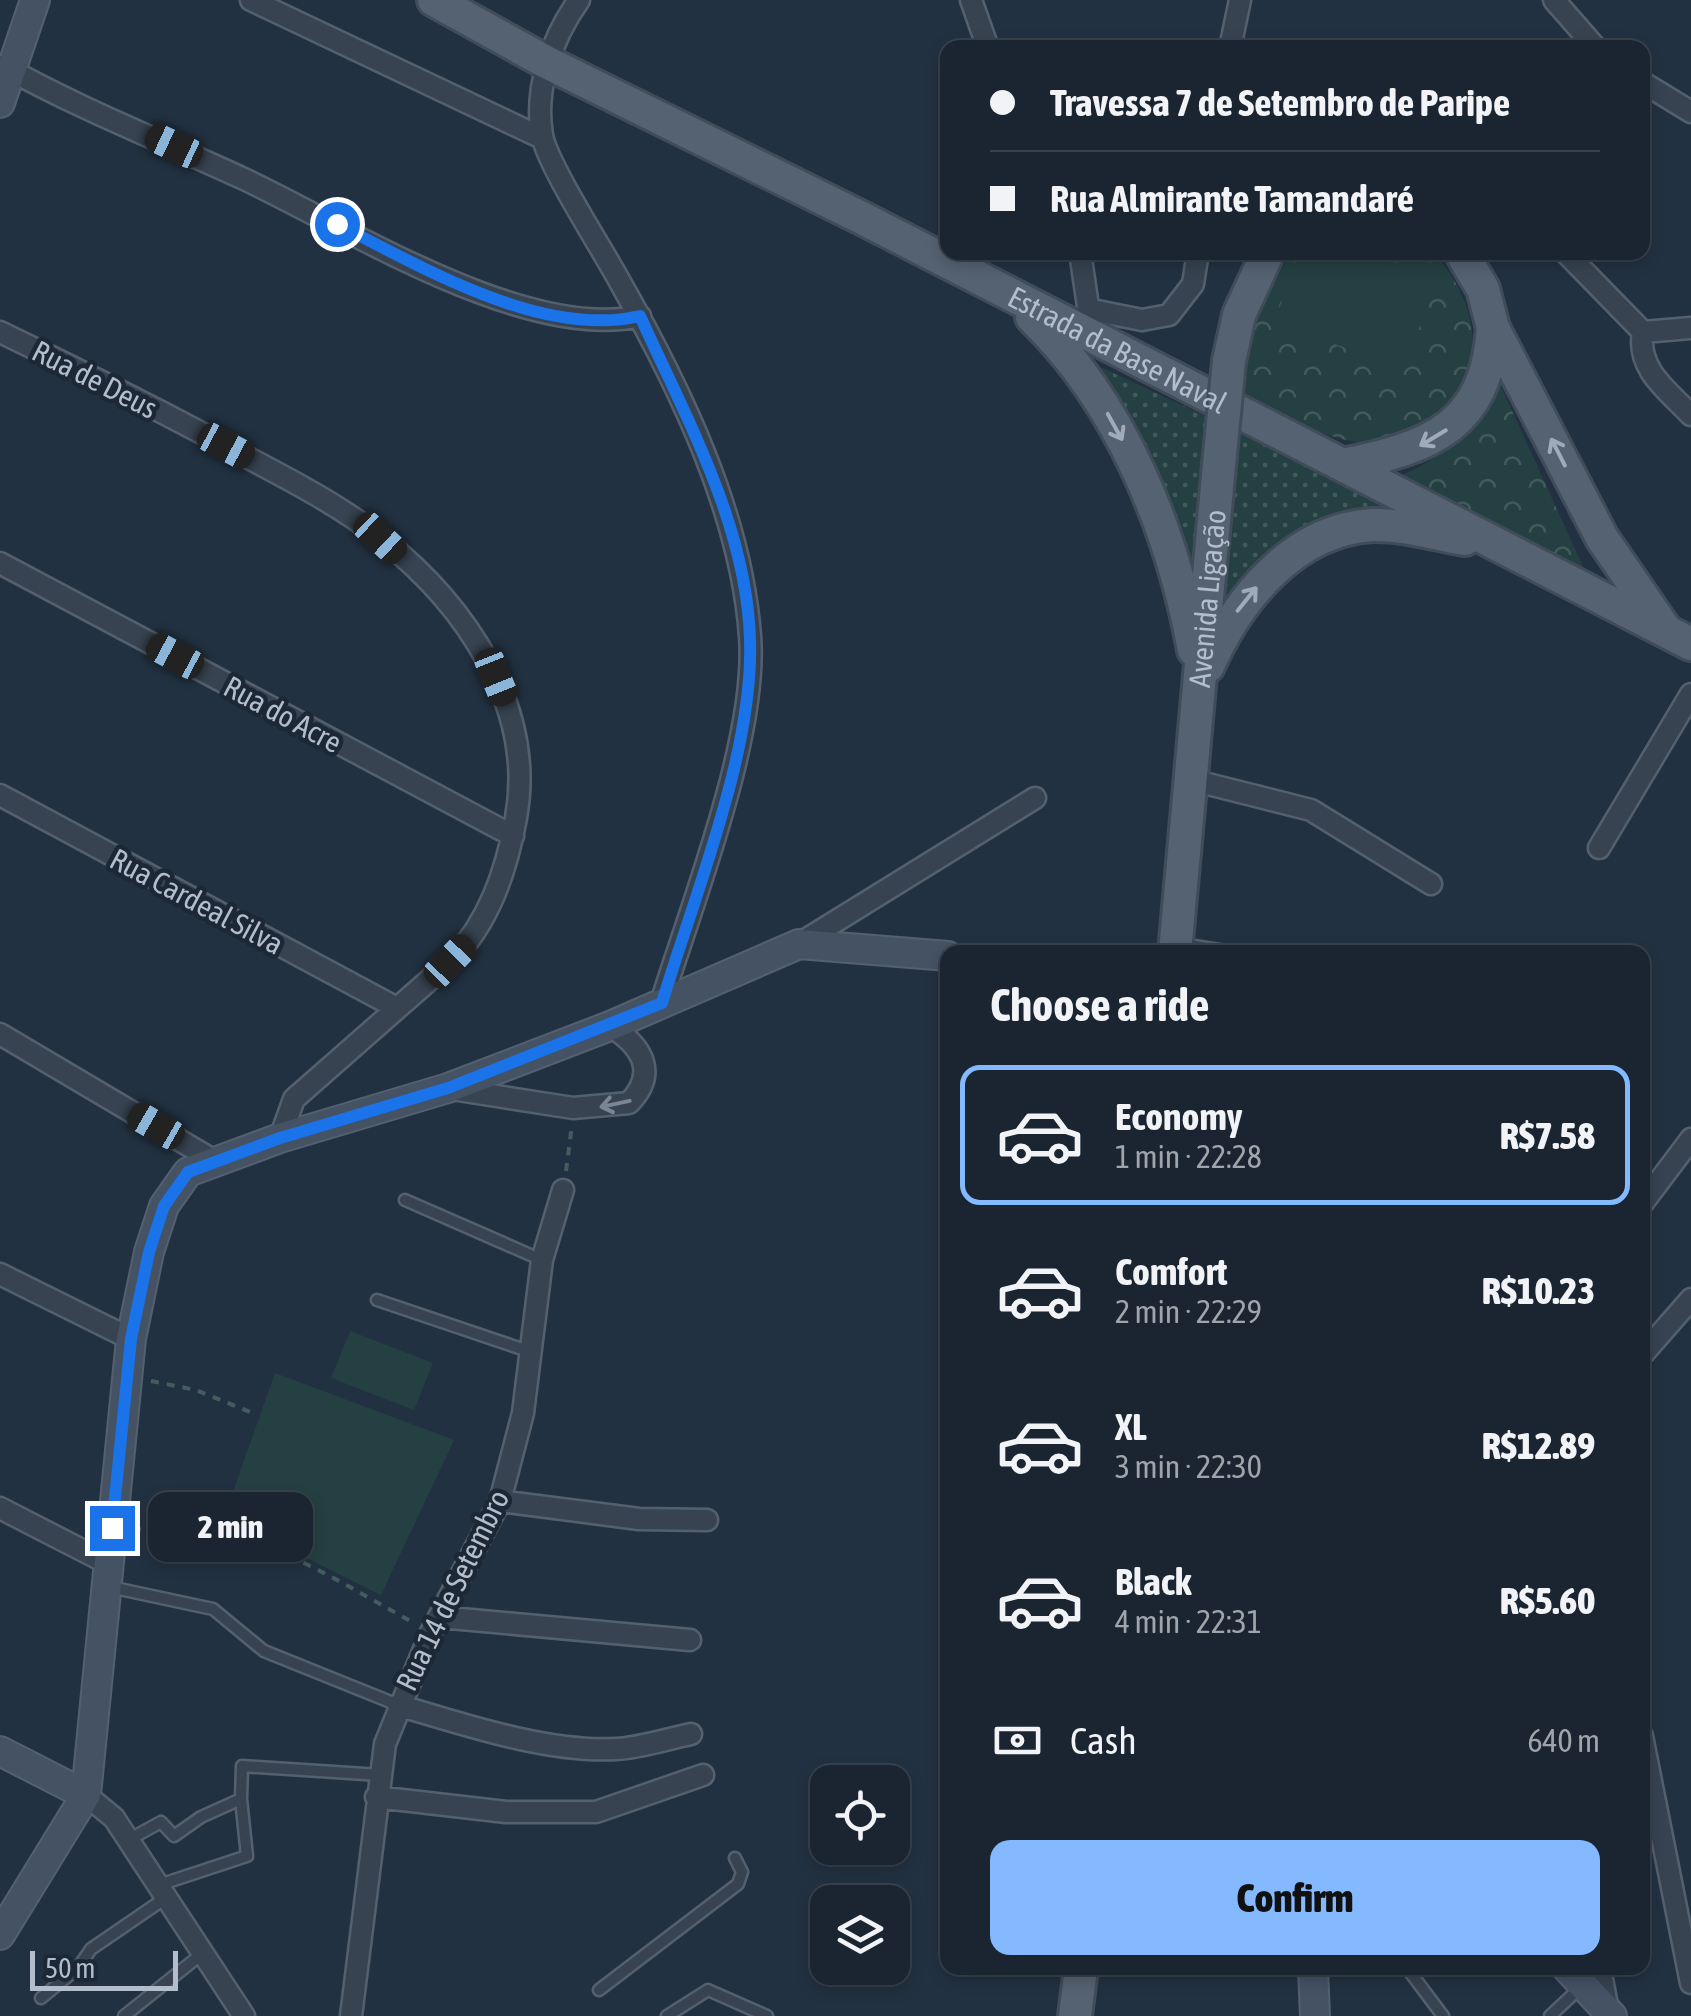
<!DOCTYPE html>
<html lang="en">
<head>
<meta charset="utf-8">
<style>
	body { margin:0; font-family:"Asap Condensed",sans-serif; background:#232d39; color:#f1f3f6; height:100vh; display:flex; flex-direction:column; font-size:38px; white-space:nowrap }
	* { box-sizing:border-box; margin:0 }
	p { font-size:32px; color:#9fa5ab }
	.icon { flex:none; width:55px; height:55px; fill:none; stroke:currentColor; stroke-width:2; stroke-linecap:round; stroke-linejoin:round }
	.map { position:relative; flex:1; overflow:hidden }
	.drawer { position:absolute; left:940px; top:945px; width:710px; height:1030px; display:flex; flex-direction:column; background:#1a2531; border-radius:20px; box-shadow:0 5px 15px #0003,0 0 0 2px #38424d }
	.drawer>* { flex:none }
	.top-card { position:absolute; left:940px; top:40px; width:710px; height:220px; border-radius:20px; box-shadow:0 5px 15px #0003,0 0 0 2px #38424d; display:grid; align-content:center; height:220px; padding:0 50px; background:#1a2531 }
	.controls { position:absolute; left:810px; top:1765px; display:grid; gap:20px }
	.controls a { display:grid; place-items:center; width:100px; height:100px; border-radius:20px; background:#1a2531; box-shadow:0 5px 15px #0003,0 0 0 2px #38424d; font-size:50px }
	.scale { position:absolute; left:30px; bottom:25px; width:148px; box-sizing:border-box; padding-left:10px; border:5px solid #b3bdcb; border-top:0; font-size:28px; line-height:35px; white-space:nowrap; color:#b3bdcb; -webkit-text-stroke:8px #1c2836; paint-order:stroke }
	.end { position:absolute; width:45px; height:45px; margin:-22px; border:12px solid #1a73e8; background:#fff; box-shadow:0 0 0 5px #fff }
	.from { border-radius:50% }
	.bubble { position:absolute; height:70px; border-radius:20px; background:#1a2531; box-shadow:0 5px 15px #0003,0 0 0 2px #38424d; font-size:32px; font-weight:800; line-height:70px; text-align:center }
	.car { position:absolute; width:30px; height:60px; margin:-30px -15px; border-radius:12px; box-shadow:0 0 8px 2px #0007; background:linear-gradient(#222 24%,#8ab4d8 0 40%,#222 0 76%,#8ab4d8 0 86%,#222 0) }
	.top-card b { display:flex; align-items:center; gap:35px; height:95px; font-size:38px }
	.top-card b+b { border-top:2px solid #38424d }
	.top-card i { width:25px; height:25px; background:#f1f3f6 }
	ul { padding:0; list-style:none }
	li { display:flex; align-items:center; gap:30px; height:140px; margin:0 20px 15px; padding:0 30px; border:5px solid transparent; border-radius:20px }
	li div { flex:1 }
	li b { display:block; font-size:38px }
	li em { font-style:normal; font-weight:800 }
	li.active { border-color:#85b9ff }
	li>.icon { width:90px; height:90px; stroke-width:1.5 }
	h2 { padding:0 50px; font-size:45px; line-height:120px }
	.pay { display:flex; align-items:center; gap:25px; height:110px; padding:0 50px; font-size:38px }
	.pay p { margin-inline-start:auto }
	.primary-button { display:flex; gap:20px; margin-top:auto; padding:20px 50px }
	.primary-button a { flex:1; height:115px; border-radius:20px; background:#85b9ff; color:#111; font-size:40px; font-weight:800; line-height:115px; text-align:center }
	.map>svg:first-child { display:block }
</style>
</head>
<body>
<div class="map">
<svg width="1691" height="2016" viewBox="0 0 1691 2016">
	<defs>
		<pattern id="grass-dots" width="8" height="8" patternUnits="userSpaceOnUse" patternTransform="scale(2.5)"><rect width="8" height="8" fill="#254042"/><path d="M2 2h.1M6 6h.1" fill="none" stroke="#425a5c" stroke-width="1.8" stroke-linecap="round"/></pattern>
		<pattern id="park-crowns" width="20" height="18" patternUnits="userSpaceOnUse" patternTransform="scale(2.5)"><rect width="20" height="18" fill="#254042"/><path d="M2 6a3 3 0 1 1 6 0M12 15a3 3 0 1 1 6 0" fill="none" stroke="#425a5c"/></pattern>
	</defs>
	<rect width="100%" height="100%" fill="#223141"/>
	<path fill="url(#grass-dots)" d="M1092 363 1209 418 1191 584Z
		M1238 432 1412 519 1389 517 1225 609Z"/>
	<path fill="url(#park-crowns)" d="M1290 253H1434C1496 322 1487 418 1386 441 1338 451 1282 413 1242 392L1252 327Z
		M1499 382 1586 573 1402 475C1447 456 1478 427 1499 382Z"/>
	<path fill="#254042" d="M1300 253H1358L1437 281 1404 369 1274 322Z
		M350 1331 433 1363 414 1410 331 1378Z
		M275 1373 454 1440 381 1595 224 1517Z"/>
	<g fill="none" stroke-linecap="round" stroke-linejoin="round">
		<g stroke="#55606e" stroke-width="15">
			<path id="lane" d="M1182 944 1231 952
				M405 1200 542 1260
				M377 1300 531 1352
				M110 1587 213 1609 264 1651 398 1705
				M130 1839 161 1822 174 1836 201 1817 241 1799 242 1766 380 1775
				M946 1864H948
				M159 1885 247 1856 241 1799
				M1407 1968 1443 2016
				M599 1990 738 1884 742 1872 735 1858
				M41 1998 78 1968 91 1949 167 1897
				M124 2016 203 1953
				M667 2016 708 1990 767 2016
				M1550 2016 1582 1986"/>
		</g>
		<g stroke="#55606e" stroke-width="25">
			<path id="street" d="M251 0 542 138
				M579 0C552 38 534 88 542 135 547 164 604 252 620 282 680 388 741 513 750 636 758 737 692 903 661 1003
				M971 0 988 48
				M1554 0 1596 48
				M1230 48 1240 0
				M3 66C80 109 164 142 244 179 348 228 526 342 640 316
				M1642 82 1691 112
				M1080 252 1090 320
				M1565 252 1643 332
				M1092 310 1142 320 1169 315 1193 284 1198 252
				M1691 328 1643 332C1636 369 1668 391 1691 415
				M0 332C71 366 141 401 211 438 268 469 330 498 381 538 466 605 536 708 516 818 506 872 489 922 451 961L294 1099 280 1138
				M0 563 513 836
				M1192 780 1311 810 1431 884
				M0 795 395 1007
				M1599 848 1691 694
				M799 944 1035 798
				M0 1034 218 1163
				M452 1089 573 1108 629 1103C659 1072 641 1045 610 1026
				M1642 1204 1691 1139
				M0 1274 131 1339
				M1642 1355 1691 1299
				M500 1501 639 1519 707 1520
				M0 1508 111 1565
				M439 1617 690 1640
				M398 1705C462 1724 548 1753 616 1749 640 1748 667 1739 691 1734
				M1642 1736 1691 1983
				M86 1795 114 1818 244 2016
				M376 1797 506 1812H596L703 1775
				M1600 1968 1608 2011
				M351 2016 385 1744 431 1632 500 1501 523 1413 542 1260 563 1190"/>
		</g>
		<g stroke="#55606e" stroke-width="32">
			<path id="secondary" d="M0 103 35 0
				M0 1751 86 1795
				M0 1935 86 1795 131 1339 149 1252 164 1206 188 1172 280 1138 448 1088 610 1026 799 944 948 956
				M1313 1968 1315 2016
				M1567 1968 1612 2016"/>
		</g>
		<g stroke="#404c5a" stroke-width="38">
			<g id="primary">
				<path id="s1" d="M434 0 546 62 862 218 1691 644"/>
				<path d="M1461 252 1483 289 1493 328 1602 538 1664 628"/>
				<path d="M1032 317C1121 403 1172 529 1194 650"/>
				<path d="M1229 361 1239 315 1268 252"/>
				<path d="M1343 465C1430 447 1486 428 1493 328"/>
				<path d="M1208 666C1238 599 1293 530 1372 525 1402 524 1436 534 1465 539"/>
				<path id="s2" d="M1175 952 1219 465"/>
				<path d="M1075 2016 1081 1968"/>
			</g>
		</g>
		<path stroke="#435d5f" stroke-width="4" stroke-dasharray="8 8" stroke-linecap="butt" d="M566 1171 572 1125
			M151 1381 196 1390 250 1412
			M133 1529C161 1530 191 1529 218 1533 281 1543 357 1592 414 1623"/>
		<use href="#lane" stroke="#374351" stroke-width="10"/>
		<use href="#street" stroke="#374351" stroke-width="20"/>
		<use href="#secondary" stroke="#445264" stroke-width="28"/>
		<use href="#primary" stroke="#556271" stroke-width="32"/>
		<g stroke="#404c5a" stroke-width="38" stroke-linecap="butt">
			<path id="primary-bridge" d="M1219 465 1229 361"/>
		</g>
		<use href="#primary-bridge" stroke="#556271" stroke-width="32"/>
	</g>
	<defs><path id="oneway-shaft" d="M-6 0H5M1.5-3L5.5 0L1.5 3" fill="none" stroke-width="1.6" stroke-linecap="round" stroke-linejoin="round" transform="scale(2.5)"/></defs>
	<g stroke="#a0abb9">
		<use href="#oneway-shaft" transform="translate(1115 427) rotate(61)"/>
		<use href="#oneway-shaft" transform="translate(1433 438) rotate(149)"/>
		<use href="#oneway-shaft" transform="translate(1558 452) rotate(-117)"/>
		<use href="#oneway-shaft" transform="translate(1247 599) rotate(-51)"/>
	</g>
	<use stroke="#7b8694" href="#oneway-shaft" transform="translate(615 1104) rotate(168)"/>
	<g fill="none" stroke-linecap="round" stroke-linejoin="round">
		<path stroke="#1a73e8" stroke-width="12" d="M112 1528 131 1339 149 1252 164 1206 188 1172 280 1138 448 1088 662 1003C694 896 754 751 750 640 747 526 686 418 640 316 542 339 422 267 337 224"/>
	</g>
	<g text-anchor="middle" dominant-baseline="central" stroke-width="9" stroke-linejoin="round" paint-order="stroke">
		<g font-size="30" fill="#b3bdcb" stroke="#1c2836">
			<text stroke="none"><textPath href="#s1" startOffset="768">Estrada da Base Naval</textPath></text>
			<text transform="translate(95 379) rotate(27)">Rua de Deus</text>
			<text stroke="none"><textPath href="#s2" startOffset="355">Avenida Ligação</textPath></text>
			<text transform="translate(283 714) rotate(28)">Rua do Acre</text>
			<text transform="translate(197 901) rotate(28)">Rua Cardeal Silva</text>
			<text transform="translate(452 1590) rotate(-64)">Rua 14 de Setembro</text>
		</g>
	</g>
</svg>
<div class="controls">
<a><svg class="icon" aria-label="locate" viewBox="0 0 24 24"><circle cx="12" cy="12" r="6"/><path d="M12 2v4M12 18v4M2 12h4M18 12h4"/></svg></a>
<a><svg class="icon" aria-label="layers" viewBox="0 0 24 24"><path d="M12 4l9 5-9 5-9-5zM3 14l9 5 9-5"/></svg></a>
</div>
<div class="scale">50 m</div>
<i class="end from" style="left:337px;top:224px"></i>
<i class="end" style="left:112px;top:1528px"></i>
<div class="bubble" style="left:148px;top:1492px;width:165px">2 min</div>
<i class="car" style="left:174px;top:146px;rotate:295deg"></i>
<i class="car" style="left:226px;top:446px;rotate:118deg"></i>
<i class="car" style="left:380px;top:538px;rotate:133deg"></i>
<i class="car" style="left:175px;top:656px;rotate:298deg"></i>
<i class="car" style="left:496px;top:677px;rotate:158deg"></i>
<i class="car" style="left:450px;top:961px;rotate:44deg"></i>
<i class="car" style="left:156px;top:1126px;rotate:300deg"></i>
<div class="top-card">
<b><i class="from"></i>Travessa 7 de Setembro de Paripe</b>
<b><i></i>Rua Almirante Tamandaré</b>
</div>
<section class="drawer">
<h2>Choose a ride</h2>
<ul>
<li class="active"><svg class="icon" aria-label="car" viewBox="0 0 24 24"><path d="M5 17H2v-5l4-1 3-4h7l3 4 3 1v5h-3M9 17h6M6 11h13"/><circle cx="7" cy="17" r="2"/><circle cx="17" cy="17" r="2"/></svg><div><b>Economy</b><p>1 min · 22:28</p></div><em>R$7.58</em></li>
<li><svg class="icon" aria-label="car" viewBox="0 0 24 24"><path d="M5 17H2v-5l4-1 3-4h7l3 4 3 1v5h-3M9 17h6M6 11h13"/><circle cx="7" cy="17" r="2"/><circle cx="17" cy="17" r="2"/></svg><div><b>Comfort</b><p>2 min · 22:29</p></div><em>R$10.23</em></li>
<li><svg class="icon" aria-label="car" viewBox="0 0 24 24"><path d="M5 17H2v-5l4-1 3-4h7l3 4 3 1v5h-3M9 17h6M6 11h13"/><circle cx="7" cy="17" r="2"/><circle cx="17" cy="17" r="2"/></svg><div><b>XL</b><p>3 min · 22:30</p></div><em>R$12.89</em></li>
<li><svg class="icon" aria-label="car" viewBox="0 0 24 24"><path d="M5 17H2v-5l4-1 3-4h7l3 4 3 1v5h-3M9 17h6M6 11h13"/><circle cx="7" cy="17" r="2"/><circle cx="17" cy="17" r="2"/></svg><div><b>Black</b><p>4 min · 22:31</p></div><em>R$5.60</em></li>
</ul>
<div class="pay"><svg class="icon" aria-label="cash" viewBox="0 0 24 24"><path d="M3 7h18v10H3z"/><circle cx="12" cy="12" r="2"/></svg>Cash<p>640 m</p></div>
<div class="primary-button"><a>Confirm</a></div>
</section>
</div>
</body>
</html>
